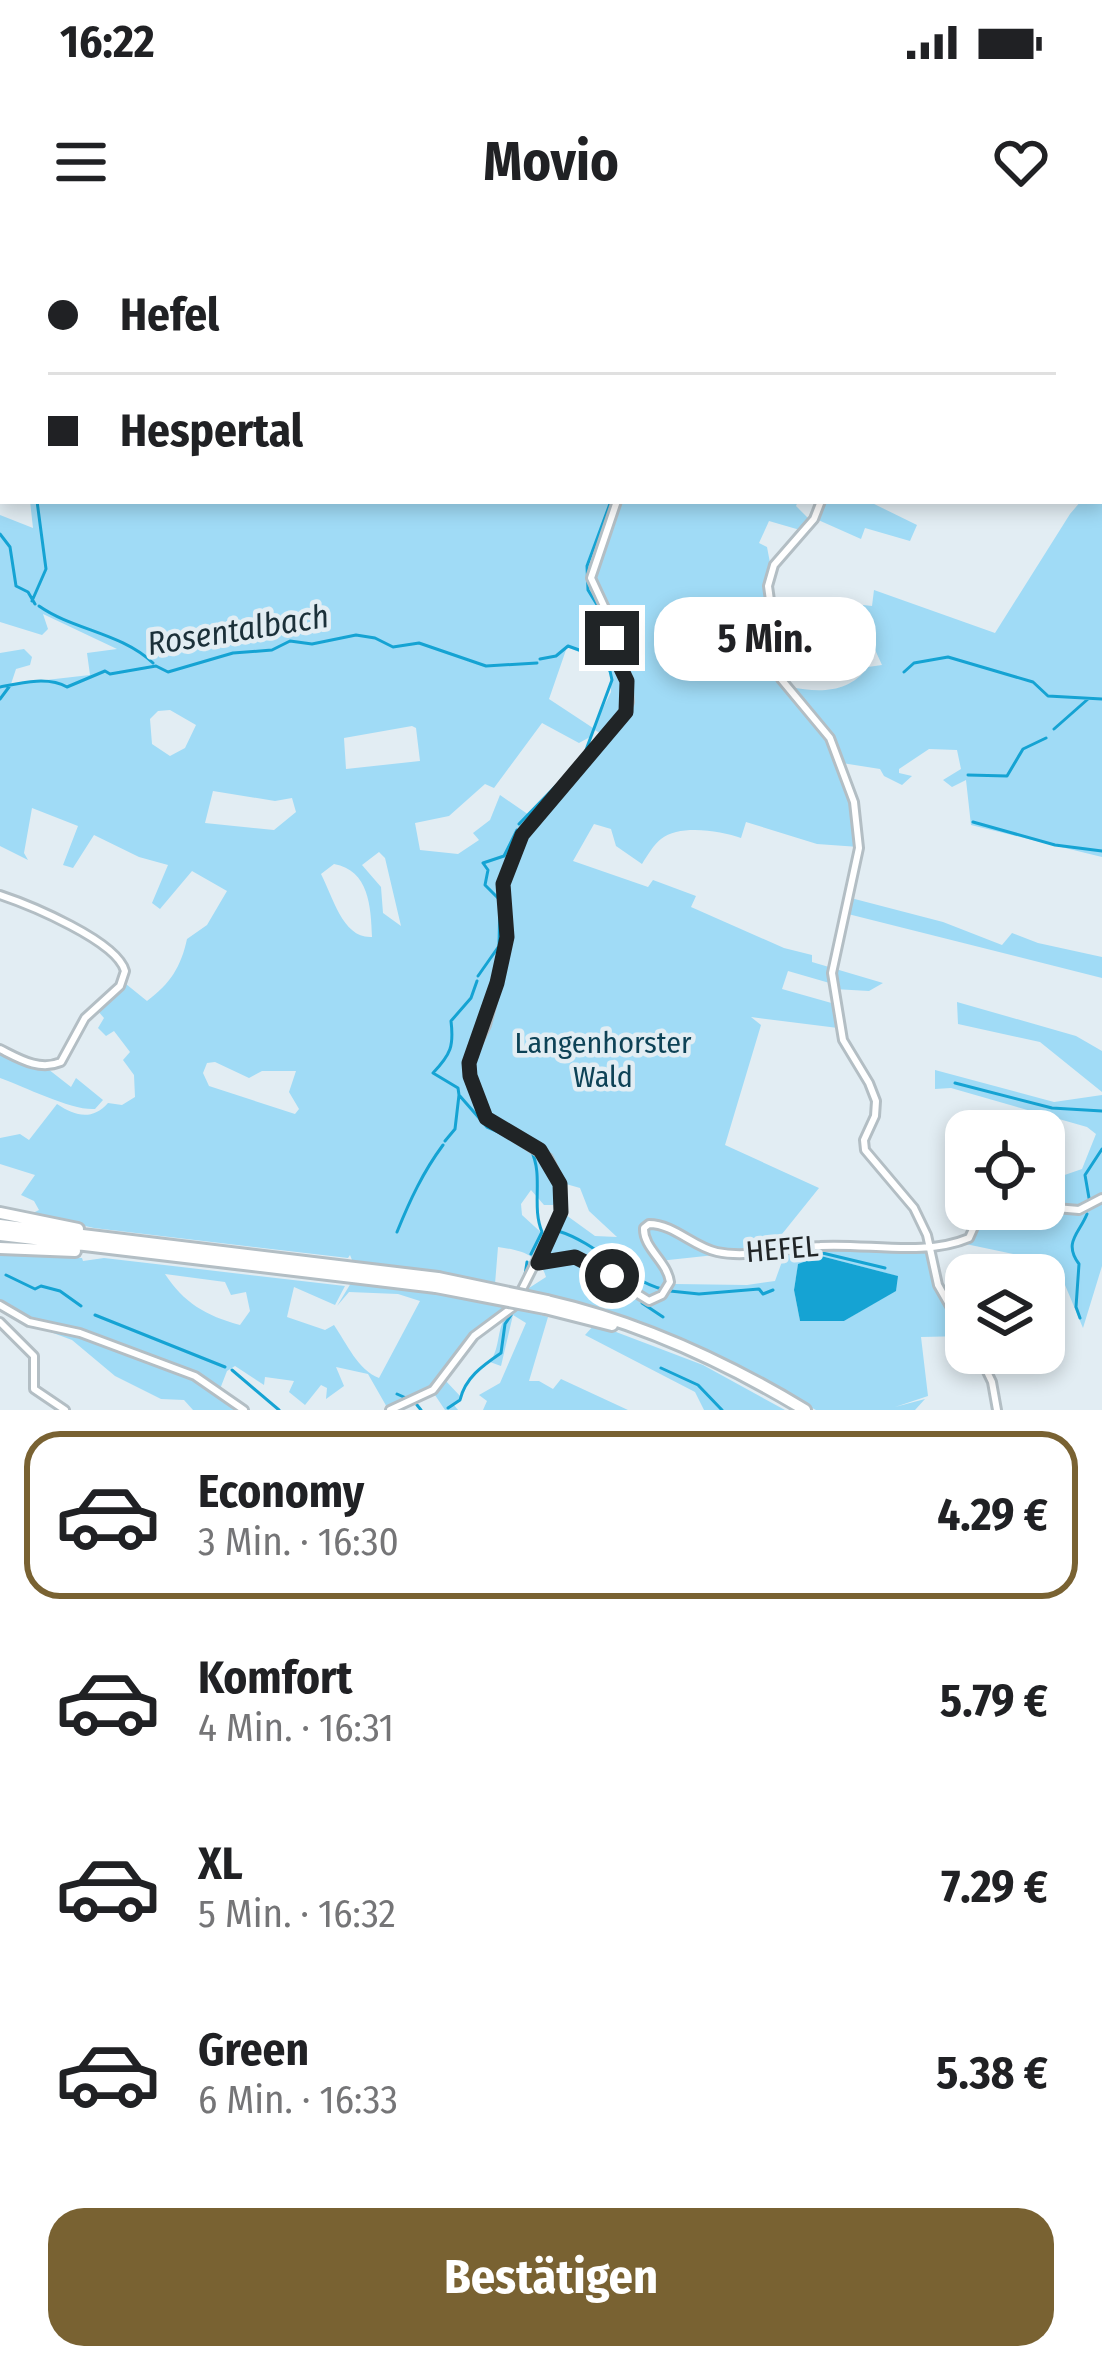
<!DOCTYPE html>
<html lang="de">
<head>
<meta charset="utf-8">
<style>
	body { margin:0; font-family:"Fira Sans Condensed",sans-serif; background:#f6f6f6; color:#202124; height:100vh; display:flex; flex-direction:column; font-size:45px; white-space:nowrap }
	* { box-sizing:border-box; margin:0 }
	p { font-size:39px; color:#757577 }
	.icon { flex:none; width:66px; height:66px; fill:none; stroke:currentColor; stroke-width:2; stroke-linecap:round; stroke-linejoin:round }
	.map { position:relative; height:1170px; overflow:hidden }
	.drawer { display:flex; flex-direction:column; background:#fff; flex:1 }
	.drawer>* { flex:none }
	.guide { position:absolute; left:0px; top:0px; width:1104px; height:264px; box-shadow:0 6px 18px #0003; display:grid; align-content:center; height:264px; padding:0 48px; background:#fff }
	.buttons { position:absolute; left:945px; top:870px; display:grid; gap:24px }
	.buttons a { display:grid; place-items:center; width:120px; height:120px; border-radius:24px; background:#fff; box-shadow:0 6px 18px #0003; font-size:60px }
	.end { position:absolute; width:54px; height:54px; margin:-27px; border:15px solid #202426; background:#fff; box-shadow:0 0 0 6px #fff }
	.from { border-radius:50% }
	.bubble { position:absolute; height:84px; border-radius:36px; background:#fff; box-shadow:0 6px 18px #0003; font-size:39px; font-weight:700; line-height:84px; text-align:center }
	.guide b { display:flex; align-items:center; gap:42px; height:114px; font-size:45px }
	.guide b+b { border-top:3px solid #e0e0e0 }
	.guide i { width:30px; height:30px; background:#202124 }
	ul { padding:21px 0 0; list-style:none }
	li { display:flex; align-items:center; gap:36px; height:168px; margin:0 24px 18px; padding:0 24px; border:6px solid transparent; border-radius:36px }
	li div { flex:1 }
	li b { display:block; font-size:45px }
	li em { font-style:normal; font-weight:700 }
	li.active { border-color:#796232 }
	li>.icon { width:108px; height:108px; stroke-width:1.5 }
	.primary-button { display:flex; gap:24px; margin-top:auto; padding:24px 48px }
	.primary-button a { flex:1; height:138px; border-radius:36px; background:#796232; color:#fff; font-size:48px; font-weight:700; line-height:138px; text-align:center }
	.status { display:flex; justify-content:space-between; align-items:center; height:84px; padding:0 60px; background:#fff; direction:ltr }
	.status svg { height:33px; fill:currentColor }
	header { display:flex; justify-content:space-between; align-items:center; height:156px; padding:0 48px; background:#fff; font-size:54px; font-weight:700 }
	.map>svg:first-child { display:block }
</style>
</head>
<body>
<div class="status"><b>16:22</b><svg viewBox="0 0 49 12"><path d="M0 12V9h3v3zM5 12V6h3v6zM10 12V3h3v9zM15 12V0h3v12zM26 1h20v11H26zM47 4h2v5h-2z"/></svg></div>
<header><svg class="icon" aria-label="menu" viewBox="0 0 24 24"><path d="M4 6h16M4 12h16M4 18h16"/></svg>Movio<svg class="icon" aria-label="heart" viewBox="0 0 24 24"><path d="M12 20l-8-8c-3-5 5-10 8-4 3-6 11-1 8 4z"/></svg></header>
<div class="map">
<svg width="1102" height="1170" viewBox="0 0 1102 1170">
	<rect width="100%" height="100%" fill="#e2edf3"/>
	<path fill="#a0dbf6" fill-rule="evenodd" d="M1102 226V617L971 585 966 540 952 547 943 540 961 529 957 510 929 509 899 529V533L912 536 902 545 884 536 880 529 842 523 837 515 851 550 859 607 817 604 746 582 741 598C721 591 680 584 661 599 654 604 647 616 642 624L616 606 611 589 594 584 573 621 648 647 653 640 696 656 691 667 784 708 812 715V722L883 743 869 751 834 749 833 744 788 731 782 749 835 764 838 788 751 777 761 785 725 905 819 948 770 1009 659 1021 675 1044 747 1045 775 1041 784 1016 808 1008 921 1009 928 1017 944 1060 966 1096 921 1097 928 1156 895 1167 925 1159 915 1170H816L692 1104 624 1077 526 1050 546 1037C539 1014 519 1010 498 1007L495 1044 352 1020 350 1015 348 1018 94 988 31 974 39 970 34 961 21 955 35 935 0 924V898L20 894 29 900 57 864C75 876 92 881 108 863L122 865 135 857 134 835 123 820 130 812 114 791 106 796 98 788 104 778 97 770 112 761 126 744 147 761C170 744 181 727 187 699L207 685 227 651 192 631 160 669 152 663 168 625 139 617 94 595 73 628 63 625 78 586 32 568 24 613 28 620 0 606V413L24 409 32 417 30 425 16 429 11 444 90 435 87 413 117 409 43 374 48 389 42 395 0 382V275L33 288 30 261H798L796 266 810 280 800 290 769 281 759 303 767 307 771 328 767 349 778 439 827 496 813 472 790 447C820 453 849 453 868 427L882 425 871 401 851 403 852 416H836L841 372H863V365L872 366 874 350 995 393 1070 274 1081 261H1101ZM567 407 593 418 595 415 610 431 611 452 593 488 549 459ZM170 470 196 485 185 508 170 516 152 504 150 479 158 471ZM542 483 579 503 590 497 593 489 605 496 529 575 500 555 490 580 473 593 479 600 458 614 420 610 415 583 449 576 485 544 494 548ZM412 486 416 488 420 521 346 529 344 498ZM213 551 275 561 292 558 296 572 274 590 205 583ZM379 612 385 618 401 686 383 673 381 647 362 625ZM334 624C369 630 371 667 372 697 343 699 333 657 321 634ZM215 822 249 838 262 831H296L289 852 299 869 295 874 209 846 203 833 207 823ZM566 944 580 948 589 971 617 997 595 996 566 975 546 997 522 975 521 964 531 950 544 965H553ZM821 1016 897 1036 896 1050 844 1081H800L794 1050 798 1025Z
		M822 261H868L917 285 910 301 865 288 861 299 816 279Z
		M847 657 943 682 1002 705 1012 693 1038 703 1102 717V738L844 673Z
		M957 762 1076 796 1102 811V852L1040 802 958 784Z
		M0 812 31 826 48 829 71 847 76 838 103 860 95 869C73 871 25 847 0 838Z
		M935 830 1054 862 1102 855V956L1081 968 1044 966V937L1053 939 1082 929 1096 894 1087 887 951 848 935 849Z
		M1102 959V1026L1083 1088 1060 1033 1027 1017 961 1003 974 996 984 969 1080 972Z
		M0 1013 82 1018 83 1021 104 1018 345 1046 335 1065 294 1047 287 1077 325 1090 334 1085C347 1104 358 1130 379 1138L420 1061 398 1054 349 1052 337 1066 351 1043C418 1046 485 1057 548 1077L529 1141H539L553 1149 561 1139 628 1170H483L487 1161 479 1155 500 1143 526 1083 513 1075 501 1126 490 1122C501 1107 496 1087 508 1074L485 1087 444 1139 461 1157 454 1165 458 1170H445L429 1146 388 1169 368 1134 336 1127 344 1146 326 1159 327 1148 321 1145 305 1165 289 1152 294 1141 265 1137 264 1145 235 1126 227 1131 220 1149 248 1170H193L184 1160 161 1159 115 1136 72 1100 45 1090 0 1064ZM165 1034 225 1042 231 1055 246 1052 250 1071 240 1085C206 1076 183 1062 165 1034Z
		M595 1084 703 1125 785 1170H704L695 1152 585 1095Z"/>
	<path fill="#15a3d3" d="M821 1016 898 1036 896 1051 844 1081H800L794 1050 798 1024Z"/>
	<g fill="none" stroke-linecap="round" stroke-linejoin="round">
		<path stroke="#15a3d3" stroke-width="3" d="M369 0 370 3
			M683 0 686 3
			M609 3V0
			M913 3 914 0
			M1101 35 1102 34
			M0 294 10 307 16 346 28 352 35 364
			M32 361 46 329 37 261
			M39 366C73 390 122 393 153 423
			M606 397 607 381 588 350 587 326 611 261
			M540 419 556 416 568 406 596 416 606 400
			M904 432 914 423 948 417 1033 442 1048 456 1102 459
			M0 447C20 443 48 436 67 447L105 431 110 434 156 426 168 432 233 413 272 410 290 401 312 404 356 395 375 398 393 407 419 403 486 426 537 423
			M0 459 9 447
			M1054 489 1088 459
			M968 535 1007 536 1023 509 1046 498
			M973 582 1055 605 1102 611
			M519 584 583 518 612 440 610 431 596 416
			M478 736 499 706 500 660 485 645 488 630 483 623 504 616 517 590
			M477 741 471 758 451 781C454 806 451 814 433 833L458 848 459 855 487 887 508 896
			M955 843 1052 868 1102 871
			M445 901 455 889 459 855
			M1089 958 1085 935 1102 909
			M558 991C598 1003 626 1040 662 1049
			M397 992C410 960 423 932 443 905
			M810 1010 885 1028
			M531 1014 542 992C531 966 544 936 531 910
			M6 1035 35 1049 41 1046 60 1051 81 1066
			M525 1035 527 1022
			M670 1051 699 1054 759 1049 763 1054 773 1050
			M642 1063 663 1077
			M95 1075 225 1127
			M1080 1078 1076 1067 1079 1024C1063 1002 1079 994 1087 974
			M661 1128 698 1145 722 1170
			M232 1130 279 1170
			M397 1154 406 1158
			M417 1165 421 1170
			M448 1168 460 1160C465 1138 482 1126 501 1113L505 1084 511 1075"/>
		<g stroke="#b3bec4" stroke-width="12">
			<path id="tertiary" d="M1071 0 1075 3
				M1019 3 1026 0
				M1101 9H1102
				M821 261 814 279 774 325 768 346 781 439 830 498 854 562 859 608 832 733 843 800 869 843 876 861 875 876 864 900 865 910 914 968 927 995 938 1045 966 1094
				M0 655C30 665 117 701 125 731L120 746 85 778 61 822C39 831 20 819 0 809
				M1044 967 1079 970 1102 958
				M538 1023 580 1018 649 1061 662 1055 670 1042C667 1021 643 1008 644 988L649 984C674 984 693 1007 717 1012 749 1019 788 1007 820 1006 868 1003 924 1017 969 998L982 969
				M978 1113 992 1142 997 1170"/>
		</g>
		<g stroke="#b3bec4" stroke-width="12">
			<path id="secondary" d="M870 3 873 0
				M0 1065 29 1082 80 1093 195 1136 244 1170
				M0 1082 34 1116V1149L65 1170
				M390 1170 433 1150 474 1096 513 1067 561 972 560 943 548 918 486 878 469 836 468 823 486 785 497 743 507 697 503 644 522 595 620 480 629 462 627 441 613 409 611 381 591 338 617 261"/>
		</g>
		<g stroke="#b3bec4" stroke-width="16">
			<path id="motorway" d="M0 973 78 989
				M0 985 438 1038
				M0 995 436 1047
				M0 1008 75 1011
				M547 1061C639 1082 724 1121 805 1170
				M545 1068 612 1085"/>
		</g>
		<use href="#tertiary" stroke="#fff" stroke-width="6"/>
		<use href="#secondary" stroke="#fff" stroke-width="6"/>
		<use href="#motorway" stroke="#fff" stroke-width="10"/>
		<g stroke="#b3bec4" stroke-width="16" stroke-linecap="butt">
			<path id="motorway-bridge" d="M438 1038 547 1061
				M436 1047 545 1068"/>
		</g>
		<use href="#motorway-bridge" stroke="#fff" stroke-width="10"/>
	</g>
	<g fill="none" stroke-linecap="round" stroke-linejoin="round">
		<path stroke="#202426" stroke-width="15" d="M612 398 616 418 627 441 626 472 522 595 503 644 507 697 497 743 469 823 470 836 486 878 540 910 560 944 561 972 538 1023 575 1017 612 1036"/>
	</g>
	<g text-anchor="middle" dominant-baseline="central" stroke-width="9" stroke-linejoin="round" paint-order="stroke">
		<g font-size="30" fill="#0d4256" stroke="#e2edf3">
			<text x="603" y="803">Langenhorster<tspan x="603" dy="34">Wald</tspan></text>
		</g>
		<g font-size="30" fill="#202426" stroke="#e2edf3">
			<text transform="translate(782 1009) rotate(-5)">HEFEL</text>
		</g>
		<g font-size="33" font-style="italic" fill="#1b3039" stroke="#e2edf3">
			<text transform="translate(238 390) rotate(-9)">Rosentalbach</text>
		</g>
	</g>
</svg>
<div class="buttons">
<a><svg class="icon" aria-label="locate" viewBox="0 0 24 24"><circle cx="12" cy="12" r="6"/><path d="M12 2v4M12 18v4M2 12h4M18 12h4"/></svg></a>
<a><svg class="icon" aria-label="layers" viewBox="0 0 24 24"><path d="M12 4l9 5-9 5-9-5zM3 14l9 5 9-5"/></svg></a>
</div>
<i class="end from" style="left:612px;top:1036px"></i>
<i class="end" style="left:612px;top:398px"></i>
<div class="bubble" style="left:654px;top:357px;width:222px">5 Min.</div>
<div class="guide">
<b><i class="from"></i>Hefel</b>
<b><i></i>Hespertal</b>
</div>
</div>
<section class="drawer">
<ul>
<li class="active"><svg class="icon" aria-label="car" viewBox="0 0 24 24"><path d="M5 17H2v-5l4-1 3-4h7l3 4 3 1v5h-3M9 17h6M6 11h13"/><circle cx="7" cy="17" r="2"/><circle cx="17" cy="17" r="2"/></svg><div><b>Economy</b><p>3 Min. · 16:30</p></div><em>4.29 €</em></li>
<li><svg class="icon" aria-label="car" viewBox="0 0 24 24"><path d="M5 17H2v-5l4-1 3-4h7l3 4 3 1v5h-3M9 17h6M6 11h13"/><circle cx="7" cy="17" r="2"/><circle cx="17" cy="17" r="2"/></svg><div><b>Komfort</b><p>4 Min. · 16:31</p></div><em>5.79 €</em></li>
<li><svg class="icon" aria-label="car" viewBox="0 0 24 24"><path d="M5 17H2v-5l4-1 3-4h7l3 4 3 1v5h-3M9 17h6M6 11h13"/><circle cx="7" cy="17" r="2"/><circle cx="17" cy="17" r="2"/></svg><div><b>XL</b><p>5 Min. · 16:32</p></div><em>7.29 €</em></li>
<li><svg class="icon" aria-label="car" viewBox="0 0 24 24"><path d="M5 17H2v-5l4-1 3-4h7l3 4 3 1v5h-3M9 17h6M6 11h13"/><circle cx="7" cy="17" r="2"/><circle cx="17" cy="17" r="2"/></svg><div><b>Green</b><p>6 Min. · 16:33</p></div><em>5.38 €</em></li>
</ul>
<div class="primary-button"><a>Bestätigen</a></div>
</section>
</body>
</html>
